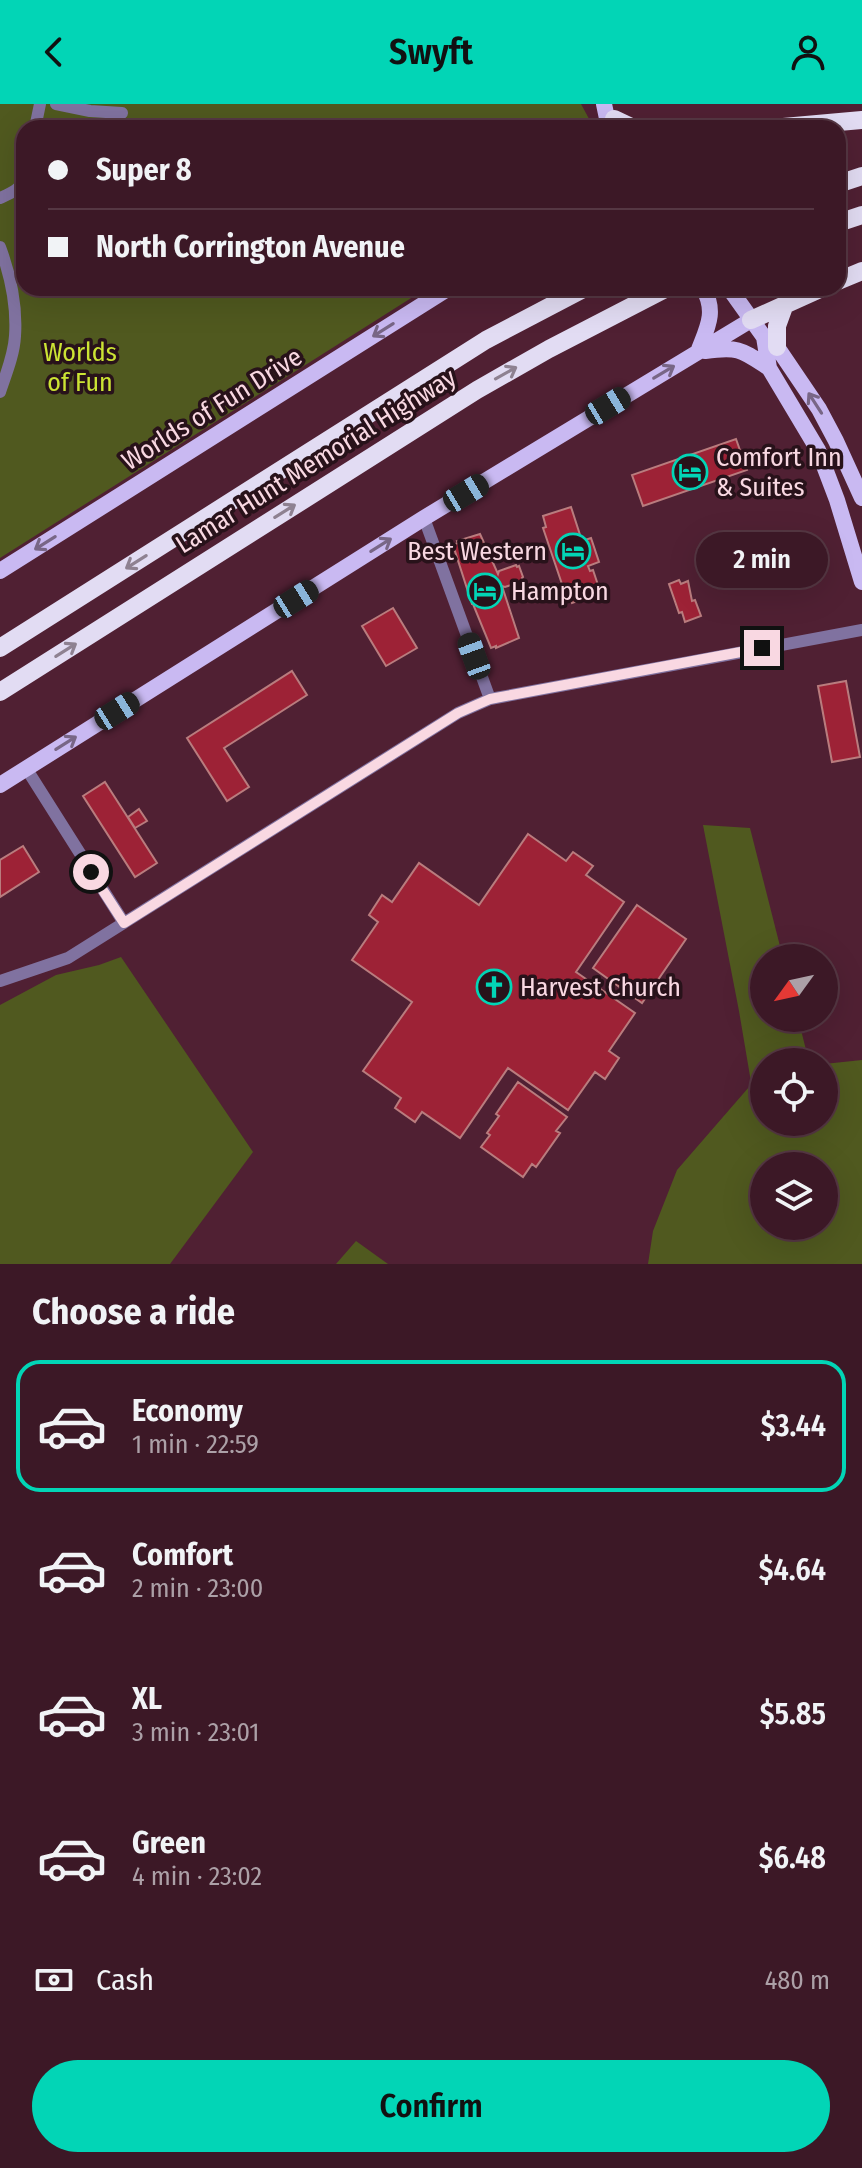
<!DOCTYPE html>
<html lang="en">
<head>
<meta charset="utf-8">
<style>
	body { margin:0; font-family:"Fira Sans Condensed",sans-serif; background:#472532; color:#f1f3f6; height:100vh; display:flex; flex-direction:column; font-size:30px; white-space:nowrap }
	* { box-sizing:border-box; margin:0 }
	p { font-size:26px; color:#aca0a7 }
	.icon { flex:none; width:44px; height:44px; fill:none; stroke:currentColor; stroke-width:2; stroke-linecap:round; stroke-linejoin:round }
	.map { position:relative; height:1160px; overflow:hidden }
	.drawer { display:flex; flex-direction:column; background:#3c1826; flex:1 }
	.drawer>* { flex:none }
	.guide { position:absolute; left:16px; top:16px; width:830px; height:176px; border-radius:24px; box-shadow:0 8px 32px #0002,0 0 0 2px #553743; display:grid; align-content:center; height:176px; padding:0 32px; background:#3c1826 }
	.needle { width:52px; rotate:237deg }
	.fabs { position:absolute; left:750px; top:840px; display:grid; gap:16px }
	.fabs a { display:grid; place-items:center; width:88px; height:88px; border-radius:50%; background:#3c1826; box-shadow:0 8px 32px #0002,0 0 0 2px #553743; font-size:40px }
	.end { position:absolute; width:36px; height:36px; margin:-18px; border:10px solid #f9d8e2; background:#111; box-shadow:0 0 0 4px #111 }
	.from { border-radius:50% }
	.bubble { position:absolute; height:56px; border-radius:28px; background:#3c1826; box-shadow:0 8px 32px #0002,0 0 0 2px #553743; font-size:26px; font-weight:600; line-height:56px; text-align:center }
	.car { position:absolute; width:24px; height:48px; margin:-24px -12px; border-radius:10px; box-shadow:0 0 6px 2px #0007; background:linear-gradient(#222 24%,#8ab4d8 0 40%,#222 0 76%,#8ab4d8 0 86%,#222 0) }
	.guide b { display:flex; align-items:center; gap:28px; height:76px; font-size:30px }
	.guide b+b { border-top:2px solid #553743 }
	.guide i { width:20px; height:20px; background:#f1f3f6 }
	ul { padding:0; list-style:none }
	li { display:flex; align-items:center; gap:24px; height:132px; margin:0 16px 12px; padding:0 16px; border:4px solid transparent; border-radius:24px }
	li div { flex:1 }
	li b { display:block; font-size:30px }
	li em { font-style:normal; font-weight:600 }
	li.selected { border-color:#02d5b6 }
	li>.icon { width:72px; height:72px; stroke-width:1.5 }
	h2 { padding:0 32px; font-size:36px; line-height:96px }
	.pay { display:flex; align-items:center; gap:20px; height:88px; padding:0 32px; font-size:30px }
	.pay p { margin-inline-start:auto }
	.button { display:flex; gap:16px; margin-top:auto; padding:16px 32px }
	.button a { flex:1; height:92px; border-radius:48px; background:#02d5b6; color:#111; font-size:32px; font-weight:600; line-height:92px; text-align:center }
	header { display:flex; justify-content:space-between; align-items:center; height:104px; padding:0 32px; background:#02d5b6; color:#111; font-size:36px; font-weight:600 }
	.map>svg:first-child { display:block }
</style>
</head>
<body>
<header><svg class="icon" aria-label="back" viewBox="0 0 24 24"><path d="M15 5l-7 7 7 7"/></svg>Swyft<svg class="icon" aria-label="person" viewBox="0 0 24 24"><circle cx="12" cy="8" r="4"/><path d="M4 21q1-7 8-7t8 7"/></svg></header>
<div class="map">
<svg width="862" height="1160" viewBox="0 0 862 1160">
	<rect width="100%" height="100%" fill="#502033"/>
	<path fill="#50591f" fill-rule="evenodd" d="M0 0H581L594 24H24V184H427L0 454Z
		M703 721 750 724 783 854H764V914H798L809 958H764V1018H824V960L862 956V1160H648L653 1127 677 1066 749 983 751 978 739 907ZM764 1062H824V1122H764Z
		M121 853 253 1048 170 1160H0V901L56 871 99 861Z
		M356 1137 388 1160H336Z"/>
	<path fill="#9d2236" stroke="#b97c7e" stroke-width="2" d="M736 335 747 366 643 402 632 371Z
		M571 403 582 437 591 434 599 458 588 462 590 467 593 466 599 484 596 485 597 490 572 499 568 488 565 489 543 424 546 423 543 412Z
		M480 430 498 470 499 467 516 461 517 463 519 462 523 473 522 474 523 477 505 483 502 482 519 534 496 544V542L491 544 473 500H472L453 441 458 439 457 437Z
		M679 476 681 480 688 477 692 497 695 496 701 512 685 518 682 508 679 509 669 480Z
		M393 504 417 544 386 562 362 522Z
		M292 567 307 591 224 644 249 683 227 697 187 634Z
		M846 577 860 653 832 658 818 582Z
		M105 678 157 759 135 773 83 692Z
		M139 705 147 717 135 724 128 713Z
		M528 730 566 757 573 748 593 762 586 771 624 798 576 868 635 909 609 947 619 954 605 975 595 968 568 1006 508 964 460 1034 422 1008 415 1018 395 1004 401 994 363 967 412 898 352 856 378 818 369 811 382 791 392 798 419 759 479 801Z
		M23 742 39 768 0 793V756Z
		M637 801 686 835 642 899 593 864Z
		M518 978 567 1013 556 1027 560 1029 536 1063 532 1060 523 1073 481 1043 490 1031 487 1029 499 1012 496 1010Z"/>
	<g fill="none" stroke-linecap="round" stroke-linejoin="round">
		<path stroke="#8072a0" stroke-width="12" d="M56 0 90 7 122 9
			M35 24 40 0
			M0 94C9 90 22 85 24 74
			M0 143C10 170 17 203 15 232 14 251 6 270 0 288
			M424 414 490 595
			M26 664 124 819
			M0 877 68 854 458 609 490 595 862 526"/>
		<path stroke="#c9b9f2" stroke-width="16" d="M604 0 609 24
			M729 184 764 233 777 243 819 305 836 337 862 394
			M764 233 769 264 818 346 837 396 862 478
			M705 247C739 242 742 246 769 264
			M698 248C707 224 717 208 703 184
			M0 467 449 184
			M0 681 424 414 751 216"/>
		<path stroke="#e2dcf3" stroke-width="18" d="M614 15 633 24
			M772 24 862 16
			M838 80 862 72
			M838 119 862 111
			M838 177 862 167
			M751 216 822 184
			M777 243V222L785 200
			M0 544 486 236 585 184
			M0 588 477 286 549 245 667 184"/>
	</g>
	<defs><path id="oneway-shaft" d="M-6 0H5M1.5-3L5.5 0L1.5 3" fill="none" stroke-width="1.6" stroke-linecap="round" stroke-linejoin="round" transform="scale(2)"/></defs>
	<g stroke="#786686">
		<use href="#oneway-shaft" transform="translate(383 226) rotate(148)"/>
		<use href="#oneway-shaft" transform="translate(664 268) rotate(-31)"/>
		<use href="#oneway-shaft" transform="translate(815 299) rotate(-123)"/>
		<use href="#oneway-shaft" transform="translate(45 439) rotate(148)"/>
		<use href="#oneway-shaft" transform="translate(381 441) rotate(-32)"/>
		<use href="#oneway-shaft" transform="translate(66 639) rotate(-32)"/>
	</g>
	<g stroke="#8e8191">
		<use href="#oneway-shaft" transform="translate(506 269) rotate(-29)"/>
		<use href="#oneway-shaft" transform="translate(285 407) rotate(-32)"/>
		<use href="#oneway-shaft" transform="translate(136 458) rotate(148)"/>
		<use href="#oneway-shaft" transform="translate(66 546) rotate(-32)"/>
	</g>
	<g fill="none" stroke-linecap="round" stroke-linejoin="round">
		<path stroke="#f9d8e2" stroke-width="10" d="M91 768 124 819 458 609 490 595 762 544"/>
	</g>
	<defs>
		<g id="hotel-ring" transform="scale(1.8)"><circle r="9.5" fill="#28121a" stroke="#02d5b6" stroke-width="1.5"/><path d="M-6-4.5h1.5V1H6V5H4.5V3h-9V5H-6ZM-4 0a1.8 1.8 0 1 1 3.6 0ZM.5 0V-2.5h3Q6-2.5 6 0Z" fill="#02d5b6"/></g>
		<g id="church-ring" transform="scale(1.8)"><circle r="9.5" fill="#28121a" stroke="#02d5b6" stroke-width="1.5"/><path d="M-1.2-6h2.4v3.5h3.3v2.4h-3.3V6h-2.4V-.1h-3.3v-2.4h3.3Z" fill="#02d5b6"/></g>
	</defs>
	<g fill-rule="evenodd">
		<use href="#hotel-ring" x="690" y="368"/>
		<use href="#hotel-ring" x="573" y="447"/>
		<use href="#hotel-ring" x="485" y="487"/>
		<use href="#church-ring" x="494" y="883"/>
	</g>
	<g text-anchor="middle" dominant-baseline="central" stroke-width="7" stroke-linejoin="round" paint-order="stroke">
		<g font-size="26" fill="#cce434" stroke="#28121a">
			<text x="80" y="248">Worlds<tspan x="80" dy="30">of Fun</tspan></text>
		</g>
		<g font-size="26" fill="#f9d8e2" stroke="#28121a">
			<text transform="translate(212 305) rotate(-32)">Worlds of Fun Drive</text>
			<text transform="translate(316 357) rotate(-32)">Lamar Hunt Memorial Highway</text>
		</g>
		<g font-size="26" fill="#f9d8e2" stroke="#28121a" text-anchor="start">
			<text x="716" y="353">Comfort Inn<tspan x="716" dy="30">&amp; Suites</tspan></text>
			<text x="547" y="447" text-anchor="end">Best Western</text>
			<text x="511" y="487">Hampton</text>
			<text x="520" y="883">Harvest Church</text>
		</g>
	</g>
</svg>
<div class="fabs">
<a><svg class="needle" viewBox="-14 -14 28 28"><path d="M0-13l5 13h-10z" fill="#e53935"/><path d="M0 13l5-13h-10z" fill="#aca0a7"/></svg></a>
<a><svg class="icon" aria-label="locate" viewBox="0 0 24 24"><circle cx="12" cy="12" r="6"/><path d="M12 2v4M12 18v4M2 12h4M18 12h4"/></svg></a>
<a><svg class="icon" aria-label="layers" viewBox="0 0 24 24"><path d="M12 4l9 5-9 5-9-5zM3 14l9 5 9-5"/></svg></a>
</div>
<i class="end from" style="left:91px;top:768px"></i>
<i class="end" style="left:762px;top:544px"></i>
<div class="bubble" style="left:696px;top:428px;width:132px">2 min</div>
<i class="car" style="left:608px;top:302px;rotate:59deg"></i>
<i class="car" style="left:466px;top:389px;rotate:59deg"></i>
<i class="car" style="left:296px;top:495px;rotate:58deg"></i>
<i class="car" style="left:474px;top:552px;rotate:340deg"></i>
<i class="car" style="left:117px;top:607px;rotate:58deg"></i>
<div class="guide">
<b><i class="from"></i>Super 8</b>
<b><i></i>North Corrington Avenue</b>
</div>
</div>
<section class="drawer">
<h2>Choose a ride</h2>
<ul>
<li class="selected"><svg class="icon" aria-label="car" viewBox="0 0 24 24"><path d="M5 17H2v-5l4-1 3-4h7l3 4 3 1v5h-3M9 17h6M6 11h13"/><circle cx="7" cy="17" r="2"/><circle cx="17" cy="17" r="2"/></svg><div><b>Economy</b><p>1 min · 22:59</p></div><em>$3.44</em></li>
<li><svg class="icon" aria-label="car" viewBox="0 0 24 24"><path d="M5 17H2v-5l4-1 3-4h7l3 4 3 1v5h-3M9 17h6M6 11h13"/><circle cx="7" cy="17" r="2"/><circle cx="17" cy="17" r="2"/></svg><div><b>Comfort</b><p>2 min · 23:00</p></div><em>$4.64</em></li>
<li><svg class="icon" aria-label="car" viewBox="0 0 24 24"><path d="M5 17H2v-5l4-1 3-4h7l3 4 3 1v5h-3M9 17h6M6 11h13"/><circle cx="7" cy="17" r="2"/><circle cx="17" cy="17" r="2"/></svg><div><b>XL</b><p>3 min · 23:01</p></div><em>$5.85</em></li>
<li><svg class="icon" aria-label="car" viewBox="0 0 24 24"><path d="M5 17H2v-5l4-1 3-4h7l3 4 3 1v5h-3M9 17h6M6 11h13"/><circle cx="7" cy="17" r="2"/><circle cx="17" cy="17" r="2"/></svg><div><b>Green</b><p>4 min · 23:02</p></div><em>$6.48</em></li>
</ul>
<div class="pay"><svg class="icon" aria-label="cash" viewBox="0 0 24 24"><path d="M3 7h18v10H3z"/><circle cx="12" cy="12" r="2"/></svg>Cash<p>480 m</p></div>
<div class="button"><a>Confirm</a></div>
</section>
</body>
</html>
